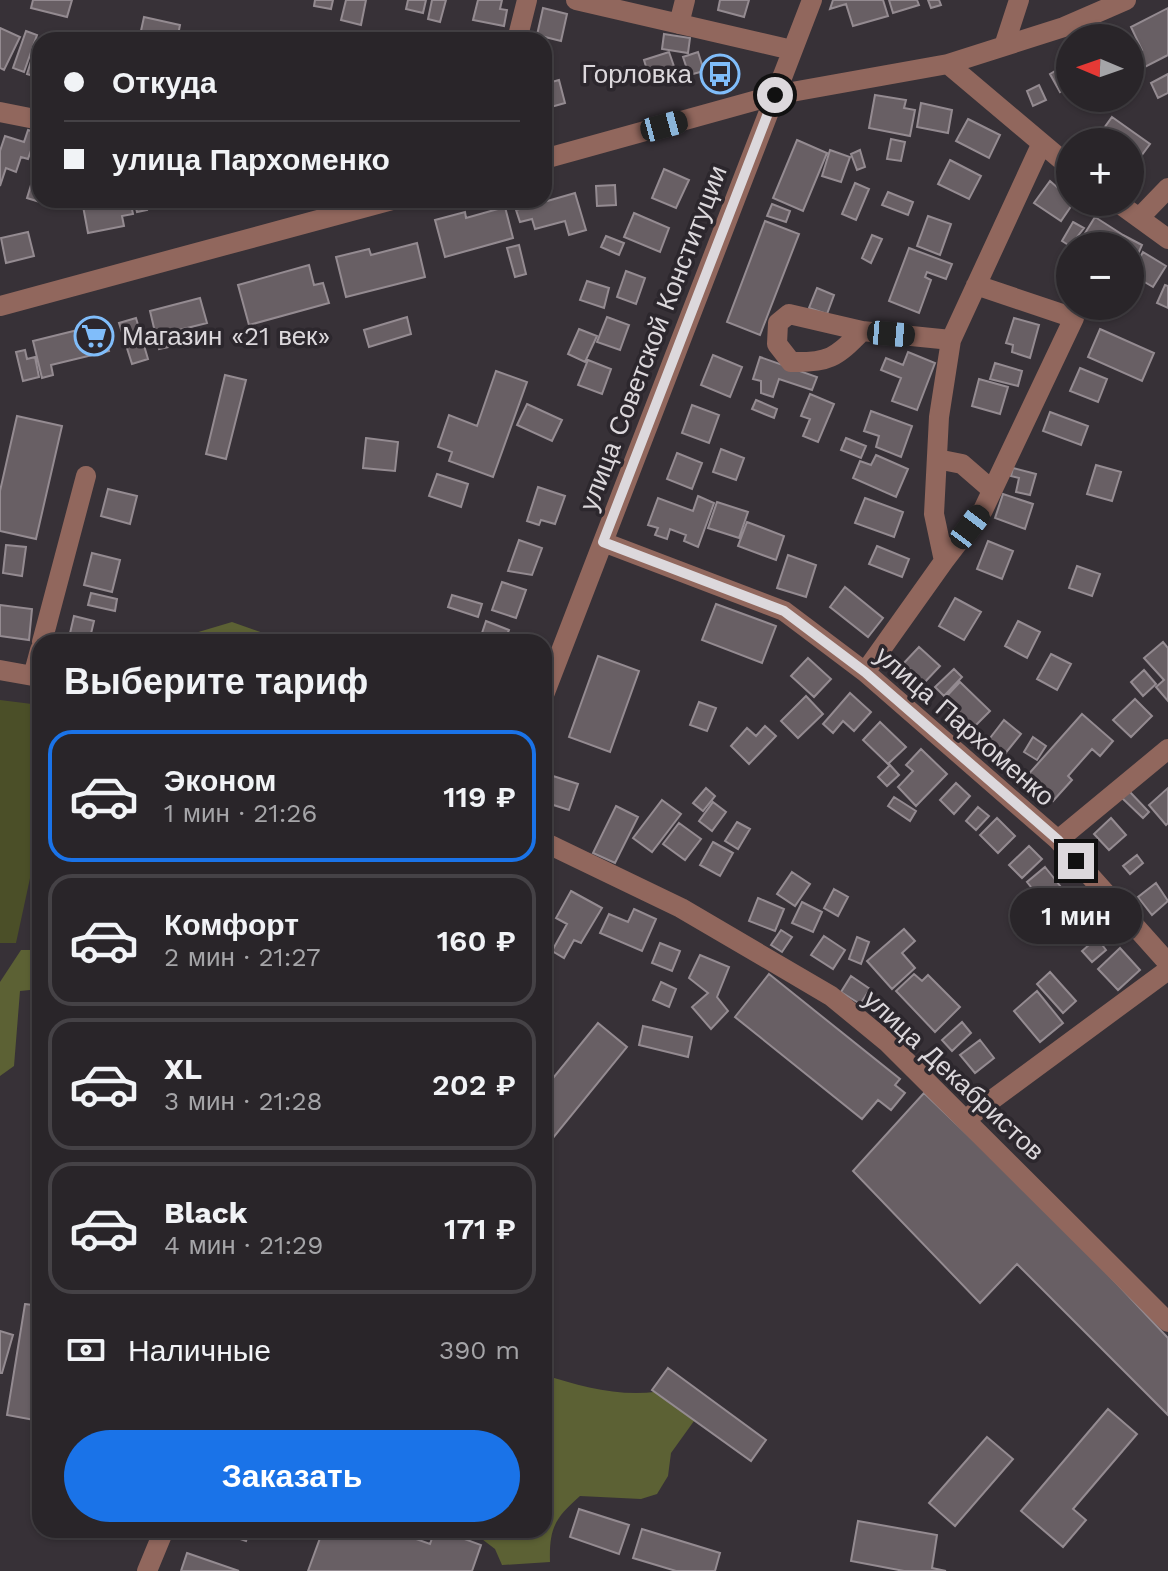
<!DOCTYPE html>
<html lang="ru">
<head>
<meta charset="utf-8">
<style>
	body { margin:0; font-family:"Work Sans",sans-serif; background:#312d31; color:#f1f3f6; height:100vh; display:flex; flex-direction:column; font-size:30px; white-space:nowrap }
	* { box-sizing:border-box; margin:0 }
	p { font-size:26px; color:#a5a5a8 }
	.icon { flex:none; width:44px; height:44px; fill:none; stroke:currentColor; stroke-width:2; stroke-linecap:round; stroke-linejoin:round }
	.map { position:relative; flex:1; overflow:hidden }
	.sheet { position:absolute; left:32px; top:634px; width:520px; height:904px; display:flex; flex-direction:column; background:#292529; border-radius:24px; box-shadow:0 2px 6px #0004,0 0 0 2px #454246 }
	.sheet>* { flex:none }
	.guide { position:absolute; left:32px; top:32px; width:520px; height:176px; border-radius:24px; box-shadow:0 2px 6px #0004,0 0 0 2px #454246; display:grid; align-content:center; height:176px; padding:0 32px; background:#292529 }
	.needle { width:52px; rotate:272deg }
	.buttons { position:absolute; left:1056px; top:24px; display:grid; gap:16px }
	.buttons a { display:grid; place-items:center; width:88px; height:88px; border-radius:50%; background:#292529; box-shadow:0 2px 6px #0004,0 0 0 2px #454246; font-size:40px }
	.end { position:absolute; width:36px; height:36px; margin:-18px; border:10px solid #dcd8dc; background:#111; box-shadow:0 0 0 4px #111 }
	.from { border-radius:50% }
	.bubble { position:absolute; height:56px; border-radius:28px; background:#292529; box-shadow:0 2px 6px #0004,0 0 0 2px #454246; font-size:26px; font-weight:600; line-height:56px; text-align:center }
	.car { position:absolute; width:24px; height:48px; margin:-24px -12px; border-radius:10px; box-shadow:0 0 6px 2px #0007; background:linear-gradient(#222 24%,#8ab4d8 0 40%,#222 0 76%,#8ab4d8 0 86%,#222 0) }
	.guide b { display:flex; align-items:center; gap:28px; height:76px; font-size:30px }
	.guide b+b { border-top:2px solid #454246 }
	.guide i { width:20px; height:20px; background:#f1f3f6 }
	ul { padding:0; list-style:none }
	li { display:flex; align-items:center; gap:24px; height:132px; margin:0 16px 12px; padding:0 16px; border:4px solid #454246; border-radius:24px }
	li div { flex:1 }
	li b { display:block; font-size:30px }
	li em { font-style:normal; font-weight:600 }
	li.active { border-color:#1a73e8 }
	li>.icon { width:72px; height:72px; stroke-width:1.5 }
	h2 { padding:0 32px; font-size:36px; line-height:96px }
	.pay { display:flex; align-items:center; gap:20px; height:88px; padding:0 32px; font-size:30px }
	.pay p { margin-inline-start:auto }
	.action { display:flex; gap:16px; margin-top:auto; padding:16px 32px }
	.action a { flex:1; height:92px; border-radius:48px; background:#1a73e8; color:#fff; font-size:32px; font-weight:600; line-height:92px; text-align:center }
	.map>svg:first-child { display:block }
</style>
</head>
<body>
<div class="map">
<svg width="1168" height="1571" viewBox="0 0 1168 1571">
	<rect width="100%" height="100%" fill="#373137"/>
	<path fill="#4b4f28" d="M0 700 40 705V832L16 943H0Z"/>
	<path fill="#5c6134" d="M232 622 269 635 271 642H191L195 633Z
		M21 950H40V989L20 991 14 1066 0 1076V982Z
		M544 1375C586 1388 634 1401 676 1387L689 1394 694 1421 671 1453 668 1476 657 1494 641 1499 580 1496C555 1518 549 1528 550 1562L502 1565 495 1549 470 1530H544Z"/>
	<path fill="#685f64" stroke="#948b91" stroke-width="2" d="M33 0H72L67 17 31 8Z
		M315 0H333L331 9 314 6Z
		M346 0H366L361 25 341 20Z
		M408 0H426L423 13 406 9Z
		M432 0H446L440 22 428 19Z
		M478 0H502L500 9 507 10 504 26 473 20Z
		M720 0H749L744 17 718 10Z
		M833 0H883L888 16 853 26 846 4 830 9Z
		M889 0H917L919 5 893 13Z
		M928 0H939L941 5 931 8Z
		M543 8 567 14 561 41 537 35Z
		M1168 8V55L1141 69 1134 54 1142 50 1131 27Z
		M144 17 180 25 177 40H139Z
		M0 28 20 37 4 70 0 68Z
		M26 31 37 35 24 72 13 68Z
		M466 34 491 40H465Z
		M664 34 690 38 688 53 662 49Z
		M38 39 42 40 40 78 27 74Z
		M669 52 676 72 650 80 644 60Z
		M698 52 704 71 689 75 683 57Z
		M1070 62V91L1068 87 1060 92 1050 74Z
		M1168 74V93L1158 98 1151 83Z
		M559 80 565 103 544 109V84Z
		M1039 85 1046 100 1033 106 1027 91Z
		M875 95 906 100 904 108 915 110 910 136 869 128Z
		M921 103 952 110 948 133 917 127Z
		M1112 117 1150 144 1130 171V142H1094Z
		M968 119 1000 135 989 158 956 141Z
		M28 130 37 133 28 159 21 157 16 172 6 168 0 186V151L5 136 24 142Z
		M891 139 905 142 901 161 887 159Z
		M797 140 827 153 803 211 773 198Z
		M39 146H40V172L32 170Z
		M830 150 850 157 841 182 822 176Z
		M860 150 865 167 857 170 851 154Z
		M950 160 981 176 969 199 938 184Z
		M664 169 689 180 676 208 652 198Z
		M1050 181 1074 202 1061 221 1034 203Z
		M855 183 869 189 856 220 842 214Z
		M31 185 40 188 43 203 27 198Z
		M615 185 616 205 597 206 596 186Z
		M888 192 913 202 908 215 882 205Z
		M575 193 586 230 569 235 565 221 535 229 532 219 520 222 516 210Z
		M115 200H130L133 214 122 216 124 226 88 233 83 206Z
		M134 200H145L147 210 137 212Z
		M772 204 790 211 786 222 767 216Z
		M505 207 513 238 445 257 435 220 465 212 466 218Z
		M634 213 669 228 660 252 624 237Z
		M928 216 951 224 940 255 917 246Z
		M1095 217 1123 235 1116 246H1090L1082 238Z
		M765 221 799 234 760 335 727 322Z
		M1073 222 1084 228 1070 246 1062 241Z
		M28 232 34 256 6 263 1 238Z
		M872 235 882 239 871 263 862 258Z
		M1123 235 1142 245 1130 272V246H1116Z
		M606 236 624 243 619 255 601 247Z
		M417 243 425 277 346 297 336 257 369 249 371 255Z
		M519 245 526 274 515 277 507 248Z
		M909 248 952 264 946 279 927 272 925 277 931 280 919 313 889 301Z
		M1143 252 1166 266 1153 287 1131 274Z
		M309 265 314 285 323 283 329 303 249 325 238 285Z
		M626 271 645 278 636 304 617 297Z
		M587 281 609 288 604 308 580 300Z
		M1165 285 1168 286V308L1157 303Z
		M817 288 834 295 827 314 809 308Z
		M200 298 207 323 175 331 178 345 159 349 150 311Z
		M407 317 411 334 369 347 364 330Z
		M607 317 629 325 620 350 597 342Z
		M136 318 148 359 132 364 119 323Z
		M1014 318 1039 325 1030 358 1012 352 1013 345 1006 343Z
		M102 324 109 351 51 365 53 375 42 378 33 341Z
		M579 329 597 336 585 362 568 354Z
		M1100 329 1154 353 1142 381 1088 357Z
		M25 350 27 359 35 357 39 377 23 381 16 352Z
		M908 352 935 363 917 410 892 401 901 378 881 370 886 358 903 365Z
		M713 355 742 367 730 397 701 385Z
		M760 357 817 377 812 390 779 379 773 397 761 393V381L753 379Z
		M588 360 611 369 602 394 578 385Z
		M995 363 1022 371 1018 386 990 379Z
		M1080 368 1107 379 1098 402 1070 391Z
		M496 371 527 382 493 477 449 461 452 452 438 447 449 415 477 426Z
		M225 375 246 380 226 459 206 454Z
		M979 379 1008 387 1000 414 972 406Z
		M810 394 834 404 818 442 803 436 810 419 801 416Z
		M756 400 777 409 774 418 752 409Z
		M527 404 562 420 552 441 517 425Z
		M692 405 719 415 709 443 682 433Z
		M871 411 912 426 901 457 876 447 879 436 864 431Z
		M1050 412 1088 426 1081 445 1043 431Z
		M17 416 62 426 36 539 0 531V491Z
		M366 438 398 442 395 471 363 468Z
		M846 438 866 446 861 458 841 450Z
		M721 449 744 458 736 480 713 472Z
		M677 453 702 463 692 489 667 479Z
		M876 455 908 469 896 497 853 478 860 461 871 465Z
		M1096 465 1121 472 1112 501 1087 494Z
		M1013 468 1036 474 1030 495 1016 492 1019 478 1011 476Z
		M437 474 468 484 461 507 429 496Z
		M538 487 565 496 555 524 541 520 539 525 527 521Z
		M108 489 137 496 130 524 101 516Z
		M1003 494 1033 504 1025 529 995 518Z
		M698 496 714 503 698 547 684 541 686 535 670 529 667 539 655 535 658 528 648 525 658 498 693 511Z
		M865 498 903 512 894 537 855 523Z
		M717 502 748 512 739 538 708 528Z
		M747 522 784 536 776 560 738 546Z
		M519 540 542 548 532 575 508 571Z
		M988 541 1013 551 1002 579 977 569Z
		M6 545 26 547 22 576 3 573Z
		M877 546 909 559 902 577 869 564Z
		M92 553 120 560 112 592 84 585Z
		M788 555 816 565 806 597 777 588Z
		M1077 566 1100 574 1092 596 1069 588Z
		M502 582 526 590 516 618 492 610Z
		M845 587 883 618 868 637 830 607Z
		M91 593 117 599 115 611 88 605Z
		M452 595 482 604 478 617 448 607Z
		M955 598 981 612 964 640 939 626Z
		M716 604 776 626 762 663 702 640Z
		M0 605 32 609 29 640 0 636Z
		M74 616 94 621 89 642H68Z
		M486 621 509 630 504 642H479Z
		M1018 621 1040 632 1027 658 1005 646Z
		M1163 642 1168 648V701L1156 687 1164 680 1144 658Z
		M919 647 940 666 923 684 902 665Z
		M1051 654 1071 664 1057 690 1037 679Z
		M598 656 639 671 610 752 569 737Z
		M808 658 831 679 814 697 791 676Z
		M954 669 962 677 944 696 935 687Z
		M1144 670 1156 684 1143 696 1131 682Z
		M960 682 990 711 972 729 942 701Z
		M850 693 871 712 854 731 843 721 833 733 823 724Z
		M806 696 823 714 798 738 781 721Z
		M1135 699 1152 716 1131 737 1113 720Z
		M699 702 716 708 707 731 690 725Z
		M1082 714 1113 741 1100 756 1092 749 1068 776 1072 780 1053 801 1026 777Z
		M1004 720 1021 734 1004 755 987 742Z
		M880 722 906 747 888 764 863 740Z
		M765 726 776 736 749 764 731 746 747 728 756 736Z
		M1033 737 1046 746 1037 760 1024 752Z
		M921 749 947 774 916 806 898 787 913 771 906 765Z
		M890 765 899 775 887 786 878 777Z
		M553 776 578 784 569 810 544 802Z
		M956 783 970 796 954 814 940 800Z
		M706 788 715 796 703 811 693 803Z
		M1168 788V823L1166 825 1149 805Z
		M1129 791 1149 812 1143 818 1122 798Z
		M894 797 916 811 910 821 888 806Z
		M662 800 681 814 652 852 633 838Z
		M713 802 726 812 712 831 699 821Z
		M616 806 638 817 615 863 593 853Z
		M978 807 989 816 976 830 966 821Z
		M997 818 1015 836 998 853 980 835Z
		M1111 818 1126 835 1109 850 1094 834Z
		M737 822 750 829 738 849 725 841Z
		M679 823 701 839 685 860 663 844Z
		M713 842 733 853 720 876 700 865Z
		M1029 846 1042 859 1022 878 1009 865Z
		M1137 855 1143 863 1130 874 1123 866Z
		M1045 867 1061 887 1043 902 1027 882Z
		M792 872 810 884 795 906 777 894Z
		M1156 883 1168 901 1152 915 1138 897Z
		M834 889 848 897 838 916 824 908Z
		M1066 890 1083 912 1063 927 1047 905Z
		M571 891 602 908 581 943 574 940 564 958 552 951 567 924 556 918Z
		M758 898 784 909 775 931 749 921Z
		M802 902 822 912 813 932 792 923Z
		M634 909 656 919 642 951 600 933 609 914 628 922Z
		M904 929 915 941 902 953 915 968 892 989 867 961Z
		M781 930 792 937 782 952 771 945Z
		M824 936 845 950 833 969 811 955Z
		M857 937 869 942 861 964 849 959Z
		M1097 938 1106 950 1092 962 1082 951Z
		M660 943 680 951 672 971 652 963Z
		M1120 948 1140 970 1118 990 1098 969Z
		M700 955 729 967 717 997 728 1011 711 1029 692 1007 708 993 689 978Z
		M1050 972 1076 1001 1063 1013 1037 984Z
		M769 974 900 1079 895 1085 905 1093 891 1110 878 1100 862 1119 735 1017Z
		M914 974 922 981 928 975 960 1007 935 1032 896 991Z
		M851 976 870 989 860 1004 841 992Z
		M661 982 676 989 669 1007 653 1000Z
		M1037 991 1063 1023 1040 1042 1014 1011Z
		M962 1022 971 1033 952 1051 942 1040Z
		M598 1023 627 1047 544 1149V1089Z
		M643 1026 692 1037 688 1057 639 1045Z
		M980 1040 994 1058 975 1073 960 1055Z
		M924 1093 1057 1220 1168 1338V1415L1017 1264 980 1303 853 1171Z
		M25 1304 40 1306V1421L7 1415Z
		M0 1331 13 1335 2 1373H0Z
		M668 1368 766 1440 751 1461 652 1390Z
		M1108 1409 1137 1434 1073 1509 1086 1520 1063 1547 1021 1511Z
		M987 1437 1013 1459 955 1526 929 1503Z
		M579 1509 629 1525 619 1554 570 1537Z
		M858 1521 937 1535 932 1568 946 1571H904L851 1561Z
		M642 1529 720 1553 715 1571H676L633 1558Z
		M214 1530H250L246 1541Z
		M323 1530H391L430 1544 435 1530H440L481 1545 472 1571H308Z
		M187 1553 239 1571H181Z"/>
	<g fill="none" stroke-linecap="round" stroke-linejoin="round">
		<path stroke="#91675d" stroke-width="20" d="M576 0 792 50
			M679 24 685 0
			M517 40 527 0
			M1004 46 1019 0
			M948 64 1070 167
			M0 112 40 120
			M544 159 775 95 948 64 1064 27 1126 0
			M1117 202 1168 239
			M1139 218 1168 188
			M0 306 392 200
			M862 331C836 358 828 363 791 362L777 344 778 323 789 314 862 331 951 340
			M937 459 962 464 992 490
			M603 542 784 611 865 672 1058 840 1168 963
			M944 561 983 510 1074 318 976 285
			M42 642 86 476
			M0 670 33 676 40 650
			M865 672 944 561 934 514 939 417 951 340 1041 145
			M544 695 812 0
			M1058 840 1168 749
			M544 842 681 908 831 996 887 1042 1168 1322
			M966 1119 1168 970
			M147 1571 164 1530"/>
	</g>
	<g fill="none" stroke-linecap="round" stroke-linejoin="round">
		<path stroke="#dcd8dc" stroke-width="10" d="M775 95 603 542 784 611 865 672 1058 840 1076 861"/>
	</g>
	<defs>
		<g id="bus-ring" transform="scale(2)"><circle r="9.5" fill="#2c272d" stroke="#80bdfa" stroke-width="1.5"/><path d="M-5-6H5V4H4V6H2V4H-2V6H-4V4H-5ZM-3.5-4V0h7V-4ZM-3.5 1.2v1.5H-2V1.2ZM2 1.2v1.5H3.5V1.2Z" fill="#80bdfa"/></g>
		<g id="supermarket-ring" transform="scale(2)"><circle r="9.5" fill="#2c272d" stroke="#80bdfa" stroke-width="1.5"/><path d="M-6-5.5h2.5l.6 2H6L4.5 2H-2.5L-4.4-4H-6ZM-1.5 3.2a1.3 1.3 0 1 0 .1 0ZM3 3.2a1.3 1.3 0 1 0 .1 0Z" fill="#80bdfa"/></g>
	</defs>
	<g fill-rule="evenodd">
		<use href="#bus-ring" x="720" y="74"/>
		<use href="#supermarket-ring" x="94" y="336"/>
	</g>
	<g text-anchor="middle" dominant-baseline="central" stroke-width="7" stroke-linejoin="round" paint-order="stroke">
		<g font-size="26" fill="#dcd8dc" stroke="#2c272d" text-anchor="end">
			<text x="692" y="74">Горловка</text>
			<text x="122" y="336" text-anchor="start">Магазин «21 век»</text>
		</g>
		<g font-size="26" fill="#dcd8dc" stroke="#2c272d">
			<text transform="translate(653 338) rotate(-69)">улица Советской Конституции</text>
			<text transform="translate(965 726) rotate(41)">улица Пархоменко</text>
			<text transform="translate(954 1075) rotate(43)">улица Декабристов</text>
		</g>
	</g>
</svg>
<div class="buttons">
<a><svg class="needle" viewBox="-14 -14 28 28"><path d="M0-13l5 13h-10z" fill="#e53935"/><path d="M0 13l5-13h-10z" fill="#a5a5a8"/></svg></a>
<a>+</a>
<a>−</a>
</div>
<i class="end from" style="left:775px;top:95px"></i>
<i class="end" style="left:1076px;top:861px"></i>
<div class="bubble" style="left:1010px;top:888px;width:132px">1 мин</div>
<i class="car" style="left:664px;top:126px;rotate:75deg"></i>
<i class="car" style="left:891px;top:334px;rotate:95deg"></i>
<i class="car" style="left:970px;top:527px;rotate:37deg"></i>
<div class="guide">
<b><i class="from"></i>Откуда</b>
<b><i></i>улица Пархоменко</b>
</div>
<section class="sheet">
<h2>Выберите тариф</h2>
<ul>
<li class="active"><svg class="icon" aria-label="car" viewBox="0 0 24 24"><path d="M5 17H2v-5l4-1 3-4h7l3 4 3 1v5h-3M9 17h6M6 11h13"/><circle cx="7" cy="17" r="2"/><circle cx="17" cy="17" r="2"/></svg><div><b>Эконом</b><p>1 мин · 21:26</p></div><em>119 ₽</em></li>
<li><svg class="icon" aria-label="car" viewBox="0 0 24 24"><path d="M5 17H2v-5l4-1 3-4h7l3 4 3 1v5h-3M9 17h6M6 11h13"/><circle cx="7" cy="17" r="2"/><circle cx="17" cy="17" r="2"/></svg><div><b>Комфорт</b><p>2 мин · 21:27</p></div><em>160 ₽</em></li>
<li><svg class="icon" aria-label="car" viewBox="0 0 24 24"><path d="M5 17H2v-5l4-1 3-4h7l3 4 3 1v5h-3M9 17h6M6 11h13"/><circle cx="7" cy="17" r="2"/><circle cx="17" cy="17" r="2"/></svg><div><b>XL</b><p>3 мин · 21:28</p></div><em>202 ₽</em></li>
<li><svg class="icon" aria-label="car" viewBox="0 0 24 24"><path d="M5 17H2v-5l4-1 3-4h7l3 4 3 1v5h-3M9 17h6M6 11h13"/><circle cx="7" cy="17" r="2"/><circle cx="17" cy="17" r="2"/></svg><div><b>Black</b><p>4 мин · 21:29</p></div><em>171 ₽</em></li>
</ul>
<div class="pay"><svg class="icon" aria-label="cash" viewBox="0 0 24 24"><path d="M3 7h18v10H3z"/><circle cx="12" cy="12" r="2"/></svg>Наличные<p>390 m</p></div>
<div class="action"><a>Заказать</a></div>
</section>
</div>
</body>
</html>
